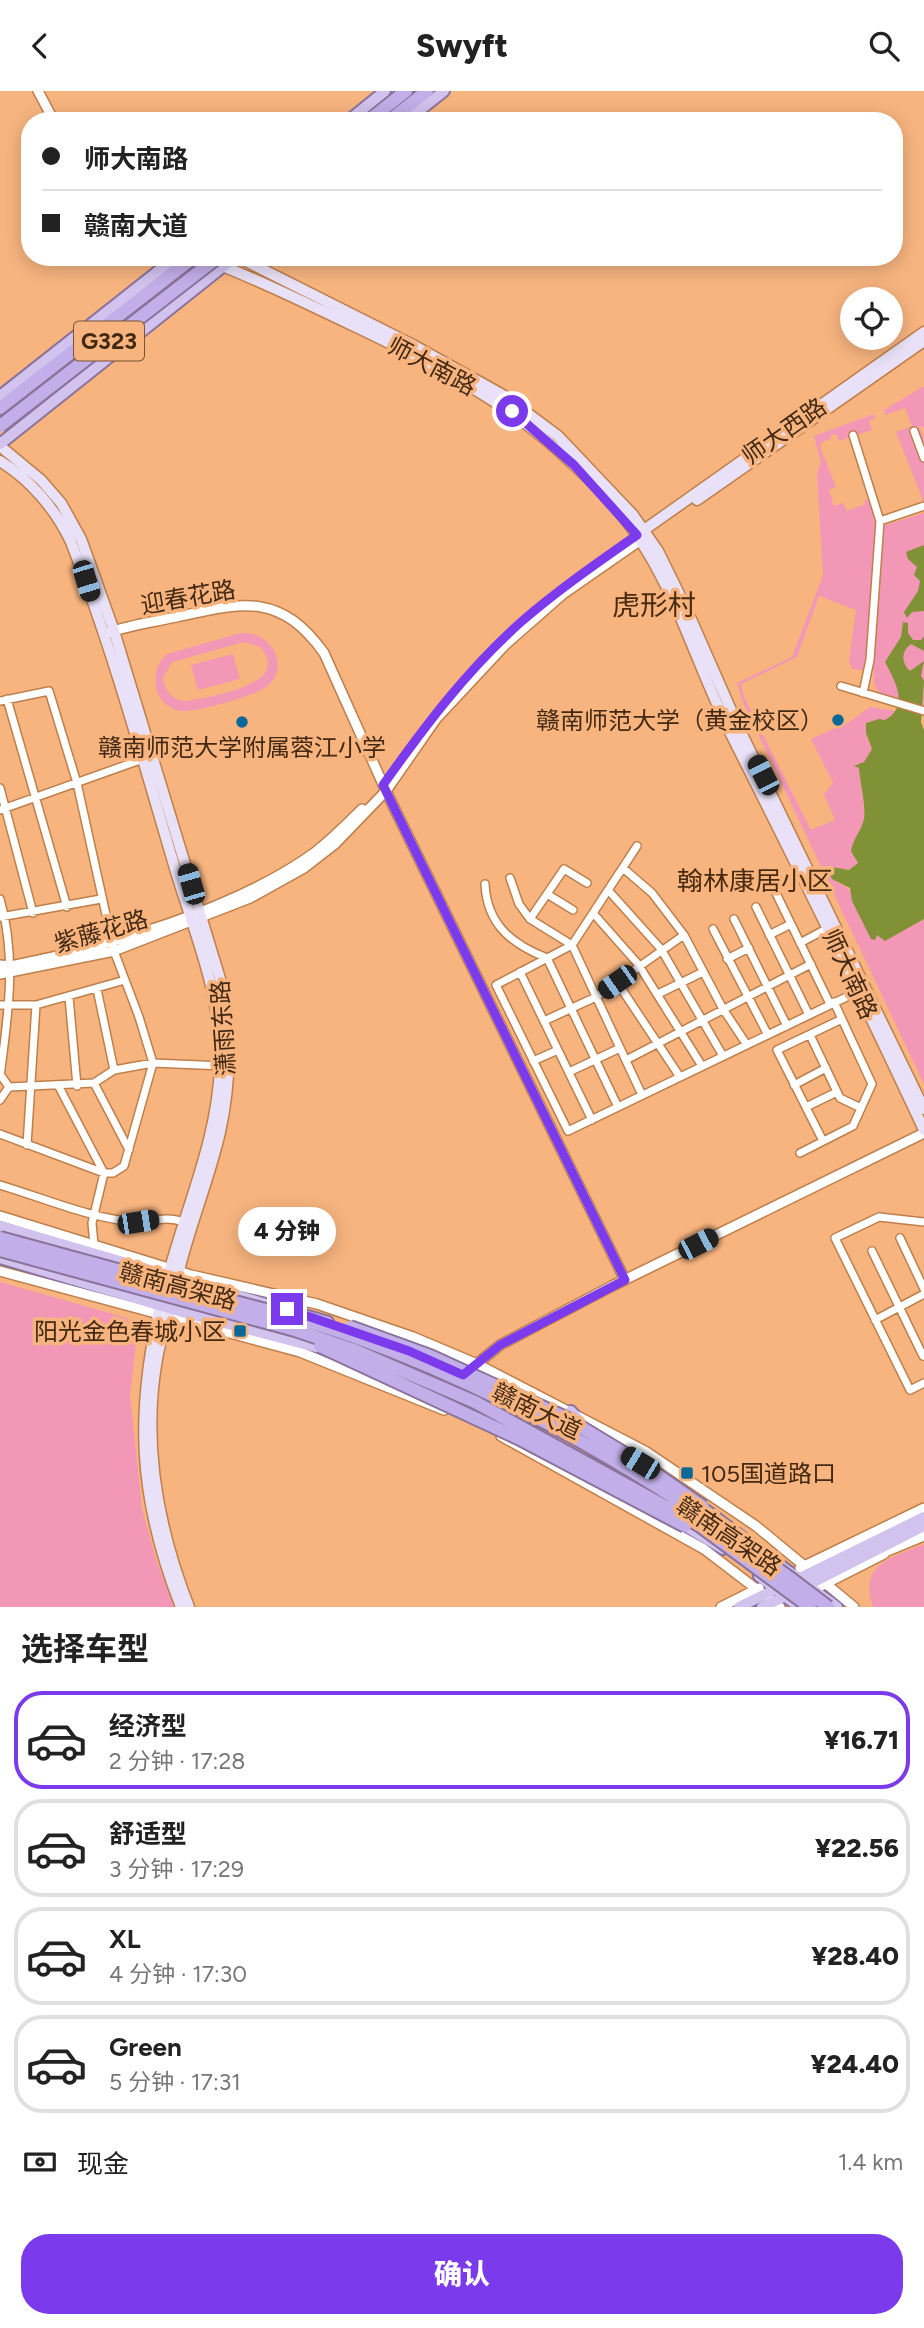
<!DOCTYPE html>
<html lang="zh">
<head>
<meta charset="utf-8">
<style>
	body { margin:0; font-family:Figtree,"Noto Sans SC",sans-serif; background:#f2f2f2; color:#222; height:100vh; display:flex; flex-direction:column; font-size:26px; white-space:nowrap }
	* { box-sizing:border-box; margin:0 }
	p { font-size:23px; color:#767676 }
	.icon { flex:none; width:38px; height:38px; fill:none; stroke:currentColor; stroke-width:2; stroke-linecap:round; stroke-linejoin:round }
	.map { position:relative; height:1516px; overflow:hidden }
	.panel { display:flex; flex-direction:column; background:#fff; flex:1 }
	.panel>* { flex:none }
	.banner { position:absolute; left:21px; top:21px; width:882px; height:154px; border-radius:28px; box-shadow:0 4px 18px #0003; display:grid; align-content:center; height:154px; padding:0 21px; background:#fff }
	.buttons { position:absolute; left:840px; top:196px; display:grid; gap:14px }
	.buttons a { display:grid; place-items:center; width:63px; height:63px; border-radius:50%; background:#fff; box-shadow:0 4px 18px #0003; font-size:35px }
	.end { position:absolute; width:32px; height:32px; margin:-16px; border:9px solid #7c3aed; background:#fff; box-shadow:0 0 0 4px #fff }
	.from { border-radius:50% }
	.bubble { position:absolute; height:49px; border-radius:24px; background:#fff; box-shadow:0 4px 18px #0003; font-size:23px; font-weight:800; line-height:49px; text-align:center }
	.car { position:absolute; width:21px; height:42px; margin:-21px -10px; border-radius:9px; box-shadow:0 0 5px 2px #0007; background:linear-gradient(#222 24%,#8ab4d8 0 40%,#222 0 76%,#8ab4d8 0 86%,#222 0) }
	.banner b { display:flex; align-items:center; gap:24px; height:66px; font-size:26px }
	.banner b+b { border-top:2px solid #e0e0e0 }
	.banner i { width:18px; height:18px; background:#222 }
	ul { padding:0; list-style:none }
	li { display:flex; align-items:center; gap:21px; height:98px; margin:0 14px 10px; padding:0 7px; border:4px solid #e0e0e0; border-radius:28px }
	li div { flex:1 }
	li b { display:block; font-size:26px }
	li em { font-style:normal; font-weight:800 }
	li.current { border-color:#7c3aed }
	li>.icon { width:63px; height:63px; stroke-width:1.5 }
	h2 { padding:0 21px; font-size:32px; line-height:84px }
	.pay { display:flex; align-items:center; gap:18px; height:77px; padding:0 21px; font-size:26px }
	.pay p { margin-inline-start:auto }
	.cta { display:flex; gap:14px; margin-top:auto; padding:14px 21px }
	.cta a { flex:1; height:80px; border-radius:28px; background:#7c3aed; color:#fff; font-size:28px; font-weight:800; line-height:80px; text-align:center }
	header { display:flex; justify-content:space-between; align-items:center; height:91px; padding:0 21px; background:#fff; font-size:32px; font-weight:800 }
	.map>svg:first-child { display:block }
</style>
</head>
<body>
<header><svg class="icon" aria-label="back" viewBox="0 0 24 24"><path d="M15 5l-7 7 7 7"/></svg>Swyft<svg class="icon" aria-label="search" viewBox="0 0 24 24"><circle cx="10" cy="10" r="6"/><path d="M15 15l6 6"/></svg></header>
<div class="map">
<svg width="924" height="1516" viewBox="0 0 924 1516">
	<rect width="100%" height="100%" fill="#f7b47f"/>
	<path fill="#f397b6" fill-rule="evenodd" d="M924 295V337L919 334 924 347V412L896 341 912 335 905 317 885 324 884 319Z
		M874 323 875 327 869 330 872 339 839 350 836 343 830 345 831 348 822 351 820 356 836 396 829 399 834 415 843 412 847 420 865 413 864 410 872 406 882 435 924 422V620C903 614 869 609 874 580L852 578 849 570 856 519 819 505 797 566 741 593 744 606 811 739 835 729 824 703 833 692 811 648 851 630 870 616 896 620 885 630H869L867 646 872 658 864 671 855 676 859 677C860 689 865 715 864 726 862 742 845 756 858 772L849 779 832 776 837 792C861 798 866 835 885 850L924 828V993L742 609 737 592 792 566 823 484 817 382 821 372 814 345Z
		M241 542C271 540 292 576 266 596 254 605 198 621 183 620 153 617 147 581 167 563ZM244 551 260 556C294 593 210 606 187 610 173 610 165 601 163 587L172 571Z
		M233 563 240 588 198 599 191 574Z
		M0 1191 127 1227 136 1253 130 1304 142 1417 156 1469 175 1516H0Z
		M924 1453V1516H873C858 1472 892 1467 924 1453Z"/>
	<path fill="#809136" d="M924 454V520L912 521 907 527 904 521 918 500 920 490 914 484 917 476 908 468 906 461Z
		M903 531 908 532V542L913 549H921L924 545V560L911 553C901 560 901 572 910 580L924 570 921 585 924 590 921 631 924 639V828L885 850 877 844 875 849 871 848 852 810 850 797 832 788 828 780 832 776 849 779 858 772 851 760C853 748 861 740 864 728 866 714 860 692 859 677L854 675 864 671 872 658 866 642V632L879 628 885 629C910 615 895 590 885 571L901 546Z"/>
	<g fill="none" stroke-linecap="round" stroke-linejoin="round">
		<g stroke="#be7f4b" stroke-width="10">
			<path id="minor" d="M914 340 924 367
				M853 344 880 430
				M841 595 924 620
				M863 602 870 569 880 430 924 415
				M7 608 67 816
				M0 610 49 600 77 692 114 860 139 926 153 972 124 1075 113 1082H104L0 1043
				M0 697 33 822
				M0 719 143 668
				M637 755 572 854 496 894 568 1040 859 900
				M623 777 652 802 684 844 723 918 747 954
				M510 787 519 813 530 828 572 854 642 1004
				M485 793C487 833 511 853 547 867L618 1016
				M773 796 830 913
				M608 799 661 858 723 965
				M547 803 573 819
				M0 808C17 866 8 926 0 985
				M756 816 809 924
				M593 822 638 873 702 975
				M0 826 101 808
				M530 828 564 778 587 792
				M734 828 787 935
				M713 838 768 944
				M769 844 791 833
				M800 852 828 837
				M727 868 749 857
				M520 881 592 1029
				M617 891 680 986
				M97 898 114 979
				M658 903 703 881
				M69 906 77 995
				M0 914H36L125 889
				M544 930 596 906 684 844
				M810 944 840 1007 861 1017
				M626 969 811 873
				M533 970 558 959
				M569 981 620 957
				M94 992 129 1059
				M58 994 104 1082 92 1132 94 1154
				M794 994 826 977
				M9 996 94 992 114 979 153 972 224 975
				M0 1009 9 996 0 983
				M806 1016 837 1001
				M823 1050 777 959 842 928
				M27 1054 36 914
				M800 1062 853 1035 872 993 834 911
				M0 1094C44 1107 91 1128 137 1131 157 1132 161 1124 184 1131
				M924 1131 879 1126 835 1147 910 1299 924 1292
				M900 1147 924 1198
				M872 1160 923 1265
				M875 1229 924 1203"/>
		</g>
		<g stroke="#be7f4b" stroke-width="12">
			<path id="tertiary" d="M38 0 54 30
				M108 542C129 534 154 531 176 526 242 512 279 500 324 562L386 700 625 1189
				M0 874 11 875C106 856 235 819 314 762 331 749 347 733 362 718
				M0 883 114 860 250 807 304 777 335 753 386 700 436 628 506 553 563 503 645 446
				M0 1125 191 1184 317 1213 413 1246 477 1273 645 1360 756 1435 854 1516
				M0 1180 300 1261 444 1319
				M473 1276 500 1254 612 1195 924 1042
				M501 1345 704 1458 780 1516
				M880 1463 924 1445
				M800 1477 924 1417
				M821 1495 884 1463
				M721 1516 759 1497"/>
		</g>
		<g stroke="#be7f4b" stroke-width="13">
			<path id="secondary" d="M200 166C252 186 302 210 352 234 432 272 508 310 573 373 597 395 622 421 640 449 679 508 699 579 731 643 797 774 862 906 924 1039
				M238 166 413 254 503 304 558 345 633 424 658 460 687 519 738 635 924 1018
				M0 355 41 389 61 412 81 448 114 540 221 891C231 940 231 992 220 1041 208 1093 187 1141 176 1192
				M0 370C31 389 56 419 71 451 112 557 142 666 174 774 194 842 222 903 220 974 218 1049 185 1118 167 1189
				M697 409 924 250
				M644 439 924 241
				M162 1207C134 1321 138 1407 181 1516
				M172 1211C168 1230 160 1248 157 1268 142 1352 158 1437 189 1516"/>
		</g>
		<g stroke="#8b729a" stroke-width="14">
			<path id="primary" d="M348 30 385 0
				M406 30 444 0
				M0 305 176 166
				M0 353 235 166
				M0 1135 328 1231
				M0 1167 182 1221 327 1259
				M398 1285 508 1335
				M571 1320 585 1336
				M696 1412 837 1516
				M680 1432 723 1458
				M759 1485 799 1516
				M798 1488 924 1426
				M806 1495 924 1435
				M739 1516 780 1496
				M762 1516 788 1504"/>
		</g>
		<g stroke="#8b729a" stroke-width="16">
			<path id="trunk" d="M368 30 406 0
				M389 30 427 0
				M0 317 194 166"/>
		</g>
		<use href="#minor" stroke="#fff" stroke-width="7"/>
		<use href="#tertiary" stroke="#fff" stroke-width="9"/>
		<use href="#secondary" stroke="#e8e1f7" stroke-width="10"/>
		<use href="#primary" stroke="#d1c2ee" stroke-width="10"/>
		<use href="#trunk" stroke="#c2aee8" stroke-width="12"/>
		<g stroke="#8b729a" stroke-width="16" stroke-linecap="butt">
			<path id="trunk-bridge" d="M0 335 218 166
				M0 1147C73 1167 146 1187 220 1207 264 1219 309 1229 352 1245 525 1308 683 1403 828 1516
				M0 1159 295 1239 354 1259 475 1311 699 1434 810 1516
				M350 1236 430 1265 564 1326 640 1372 703 1416
				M320 1255 518 1347 685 1435"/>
		</g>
		<use href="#trunk-bridge" stroke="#c2aee8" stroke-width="12"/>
	</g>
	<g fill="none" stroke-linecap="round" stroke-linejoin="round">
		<path stroke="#7c3aed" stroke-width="9" d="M287 1218 409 1260 463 1284 500 1254 625 1189 383 694C425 635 467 579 521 531 558 499 597 472 637 444L574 374 512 320"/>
	</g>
	<g fill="#086897" stroke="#f7b47f" stroke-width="2.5">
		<circle cx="838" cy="629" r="7"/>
		<circle cx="242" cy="631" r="7"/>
		<rect x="233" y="1233" width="14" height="14" rx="3.5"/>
		<rect x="680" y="1375" width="14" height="14" rx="3.5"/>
	</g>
	<g text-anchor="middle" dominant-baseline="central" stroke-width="7" stroke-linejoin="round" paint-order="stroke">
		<rect fill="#f7b47f" stroke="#795333" stroke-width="2" x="74" y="230.5" width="70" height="39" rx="5"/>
		<g font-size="23" font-weight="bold" fill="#432913">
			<text x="109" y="250">G323</text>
		</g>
		<g font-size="24" fill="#432913" stroke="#f7b47f">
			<text transform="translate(432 275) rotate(28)">师大南路</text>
			<text transform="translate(784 340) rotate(-35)">师大西路</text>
			<text transform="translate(188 506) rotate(-10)">迎春花路</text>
			<text transform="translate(101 840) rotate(-16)">紫藤花路</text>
			<text transform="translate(850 883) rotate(65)">师大南路</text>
			<text transform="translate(223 937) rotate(-94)">潇雨东路</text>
			<text transform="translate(178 1195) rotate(15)">赣南高架路</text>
			<text transform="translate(537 1320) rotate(26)">赣南大道</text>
			<text transform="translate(729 1445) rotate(34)">赣南高架路</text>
		</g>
		<g font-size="24" fill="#432913" stroke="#f7b47f" text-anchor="end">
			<text x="824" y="629">赣南师范大学（黄金校区）</text>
			<text x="242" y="656" text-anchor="middle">赣南师范大学附属蓉江小学</text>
			<text x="226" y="1240">阳光金色春城小区</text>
			<text x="701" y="1382" text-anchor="start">105国道路口</text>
		</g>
		<g font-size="26" fill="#4b2b0f" stroke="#f7b47f">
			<text x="755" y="790">翰林康居小区</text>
		</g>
		<g font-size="28" fill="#4b2b0f" stroke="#f7b47f">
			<text x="654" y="514">虎形村</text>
		</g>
	</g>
</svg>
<div class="buttons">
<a><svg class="icon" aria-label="locate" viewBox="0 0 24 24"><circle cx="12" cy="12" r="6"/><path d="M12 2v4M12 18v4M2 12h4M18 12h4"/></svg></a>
</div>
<i class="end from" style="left:512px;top:320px"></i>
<i class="end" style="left:287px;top:1218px"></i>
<div class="bubble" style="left:238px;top:1116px;width:98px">4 分钟</div>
<i class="car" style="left:86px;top:490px;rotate:163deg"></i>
<i class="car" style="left:763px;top:684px;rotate:333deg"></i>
<i class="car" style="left:191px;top:793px;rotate:344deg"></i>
<i class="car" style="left:617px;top:891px;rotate:235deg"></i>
<i class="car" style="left:138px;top:1131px;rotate:81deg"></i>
<i class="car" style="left:698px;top:1153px;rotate:63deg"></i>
<i class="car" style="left:640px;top:1372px;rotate:301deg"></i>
<div class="banner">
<b><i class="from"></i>师大南路</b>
<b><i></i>赣南大道</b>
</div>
</div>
<section class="panel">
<h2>选择车型</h2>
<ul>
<li class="current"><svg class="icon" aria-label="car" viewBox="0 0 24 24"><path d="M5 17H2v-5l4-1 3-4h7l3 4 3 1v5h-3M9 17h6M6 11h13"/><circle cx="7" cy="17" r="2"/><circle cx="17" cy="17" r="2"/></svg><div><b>经济型</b><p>2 分钟 · 17:28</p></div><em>¥16.71</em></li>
<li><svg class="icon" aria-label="car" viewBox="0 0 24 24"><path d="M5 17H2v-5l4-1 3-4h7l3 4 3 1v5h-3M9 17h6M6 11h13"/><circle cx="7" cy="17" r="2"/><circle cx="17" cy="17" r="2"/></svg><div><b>舒适型</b><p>3 分钟 · 17:29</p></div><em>¥22.56</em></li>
<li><svg class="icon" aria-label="car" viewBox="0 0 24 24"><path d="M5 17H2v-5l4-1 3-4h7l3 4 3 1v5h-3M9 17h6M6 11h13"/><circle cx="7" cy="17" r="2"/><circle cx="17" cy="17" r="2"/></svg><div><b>XL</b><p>4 分钟 · 17:30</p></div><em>¥28.40</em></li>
<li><svg class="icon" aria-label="car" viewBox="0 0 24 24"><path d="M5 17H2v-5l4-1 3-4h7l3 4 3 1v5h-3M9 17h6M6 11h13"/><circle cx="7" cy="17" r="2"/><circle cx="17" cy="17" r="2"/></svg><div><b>Green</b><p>5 分钟 · 17:31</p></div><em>¥24.40</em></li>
</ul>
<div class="pay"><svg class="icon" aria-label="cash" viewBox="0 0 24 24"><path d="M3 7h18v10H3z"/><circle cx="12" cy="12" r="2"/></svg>现金<p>1.4 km</p></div>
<div class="cta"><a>确认</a></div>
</section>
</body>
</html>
